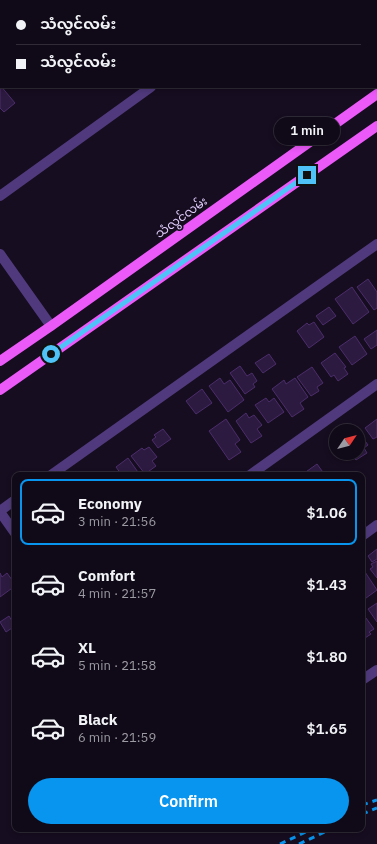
<!DOCTYPE html>
<html lang="en">
<head>
<meta charset="utf-8">
<style>
	body { margin:0; font-family:"IBM Plex Sans","Noto Sans Myanmar",sans-serif; background:#1e1825; color:#f1f3f6; height:100vh; display:flex; flex-direction:column; font-size:15px; white-space:nowrap }
	* { box-sizing:border-box; margin:0 }
	p { font-size:13px; color:#9c9aa2 }
	.icon { flex:none; width:22px; height:22px; fill:none; stroke:currentColor; stroke-width:2; stroke-linecap:round; stroke-linejoin:round }
	.map { position:relative; flex:1; overflow:hidden }
	.drawer { position:absolute; left:12px; top:472px; width:353px; height:360px; display:flex; flex-direction:column; background:#100a18; border-radius:8px; box-shadow:0 2px 6px #0003,0 0 0 1px #302b37 }
	.drawer>* { flex:none }
	.banner { position:absolute; left:0px; top:0px; width:377px; height:88px; box-shadow:0 2px 6px #0003,0 0 0 1px #302b37; display:grid; align-content:center; height:88px; padding:0 16px; background:#100a18 }
	.needle { width:26px; rotate:55deg }
	.fabs { position:absolute; left:329px; top:424px; display:grid; gap:8px }
	.fabs a { display:grid; place-items:center; width:36px; height:36px; border-radius:50%; background:#100a18; box-shadow:0 2px 6px #0003,0 0 0 1px #302b37; font-size:20px }
	.end { position:absolute; width:18px; height:18px; margin:-9px; border:5px solid #4fc3f7; background:#111; box-shadow:0 0 0 2px #111 }
	.from { border-radius:50% }
	.bubble { position:absolute; height:28px; border-radius:14px; background:#100a18; box-shadow:0 2px 6px #0003,0 0 0 1px #302b37; font-size:13px; font-weight:600; line-height:28px; text-align:center }
	.banner b { display:flex; align-items:center; gap:14px; height:38px; font-size:15px }
	.banner b+b { border-top:1px solid #302b37 }
	.banner i { width:10px; height:10px; background:#f1f3f6 }
	ul { padding:7px 0 0; list-style:none }
	li { display:flex; align-items:center; gap:12px; height:66px; margin:0 8px 6px; padding:0 8px; border:2px solid transparent; border-radius:8px }
	li div { flex:1 }
	li b { display:block; font-size:15px }
	li em { font-style:normal; font-weight:600 }
	li.active { border-color:#0895ef }
	li>.icon { width:36px; height:36px; stroke-width:1.5 }
	.cta { display:flex; gap:8px; margin-top:auto; padding:8px 16px }
	.cta a { flex:1; height:46px; border-radius:24px; background:#0895ef; color:#fff; font-size:16px; font-weight:600; line-height:46px; text-align:center }
	.map>svg:first-child { display:block }
</style>
</head>
<body>
<div class="map">
<svg width="377" height="844" viewBox="0 0 377 844">
	<rect width="100%" height="100%" fill="#160d20"/>
	<path fill="#2d1a40" stroke="#4b2d6b" d="M78 0H123L121 1Z
		M0 85 15 103 4 112 0 108Z
		M368 279 377 292V308L374 310 357 287Z
		M352 287 369 312 353 324 335 299Z
		M329 307 336 316 323 325 316 316Z
		M314 322 324 337 309 348 297 331 307 323 309 325Z
		M377 330V345L371 349 364 339Z
		M355 336 367 354 352 365 339 347Z
		M335 353 346 367 344 368 348 374 338 381 334 375 331 377 321 363Z
		M269 354 276 364 263 373 255 363Z
		M240 366 247 376 252 373 257 381 253 384 255 387 245 394 230 373Z
		M312 367 323 383 317 387 319 391 311 396 297 377Z
		M220 378 224 384 230 380 244 400 228 412 209 386Z
		M295 378 308 397 300 403 304 409 292 417 272 389 284 380 286 384Z
		M202 389 212 403 196 414 186 401Z
		M266 398 269 402 274 398 284 412 268 423 255 405Z
		M246 413 249 418 254 415 262 425 257 429 262 436 251 443 236 421Z
		M226 419 240 440 235 444 241 452 229 460 209 431Z
		M377 419V437L373 439 365 428Z
		M163 429 171 439 158 448 152 440 156 437 154 435Z
		M360 434 368 445 364 448 367 453 356 460 350 453H358V435Z
		M149 447 157 457 152 461 156 466 145 474 131 456 142 448 144 450Z
		M128 458 140 475H119L121 474 116 467Z
		M317 464 325 475H304L303 474Z
		M377 549V559L372 562 368 556Z
		M377 561V578L370 569 373 567 371 564Z
		M365 572 377 590 362 601V575Z
		M0 573 2 577 7 573 15 584V586L0 597Z
		M377 603V622L368 609Z
		M9 616 15 626 6 632 0 622Z
		M366 618 374 629 369 632 371 634 362 640V620Z"/>
	<g fill="none" stroke-linecap="round" stroke-linejoin="round">
		<path stroke="#503a7d" stroke-width="10" d="M234 0 235 1
			M271 1 273 0
			M0 196 151 87
			M0 254 51 326
			M51 475 377 244
			M250 475 377 384
			M0 511 15 500
			M0 512 15 533
			M362 536 377 525
			M362 680 377 670"/>
		<path stroke="#ec59f9" stroke-width="10" d="M0 361 51 326 377 94
			M0 390 377 126"/>
		<path stroke="#0895ef" stroke-width="3" stroke-dasharray="6 5" stroke-linecap="butt" d="M362 805 377 800
			M362 814 377 808
			M280 844 312 829
			M299 844 331 829"/>
	</g>
	<g fill="none" stroke-linecap="round" stroke-linejoin="round">
		<path stroke="#4fc3f7" stroke-width="5" d="M51 354 307 175"/>
	</g>
	<g text-anchor="middle" dominant-baseline="central" stroke-width="3.5" stroke-linejoin="round" paint-order="stroke">
		<g font-size="12" fill="#e1cefd" stroke="#160d20">
			<text transform="translate(181 217) rotate(-36)">သံလွင်လမ်း</text>
		</g>
	</g>
</svg>
<div class="fabs">
<a><svg class="needle" viewBox="-14 -14 28 28"><path d="M0-13l5 13h-10z" fill="#e53935"/><path d="M0 13l5-13h-10z" fill="#9c9aa2"/></svg></a>
</div>
<i class="end from" style="left:51px;top:354px"></i>
<i class="end" style="left:307px;top:175px"></i>
<div class="bubble" style="left:274px;top:117px;width:66px">1 min</div>
<div class="banner">
<b><i class="from"></i>သံလွင်လမ်း</b>
<b><i></i>သံလွင်လမ်း</b>
</div>
<section class="drawer">
<ul>
<li class="active"><svg class="icon" aria-label="car" viewBox="0 0 24 24"><path d="M5 17H2v-5l4-1 3-4h7l3 4 3 1v5h-3M9 17h6M6 11h13"/><circle cx="7" cy="17" r="2"/><circle cx="17" cy="17" r="2"/></svg><div><b>Economy</b><p>3 min · 21:56</p></div><em>$1.06</em></li>
<li><svg class="icon" aria-label="car" viewBox="0 0 24 24"><path d="M5 17H2v-5l4-1 3-4h7l3 4 3 1v5h-3M9 17h6M6 11h13"/><circle cx="7" cy="17" r="2"/><circle cx="17" cy="17" r="2"/></svg><div><b>Comfort</b><p>4 min · 21:57</p></div><em>$1.43</em></li>
<li><svg class="icon" aria-label="car" viewBox="0 0 24 24"><path d="M5 17H2v-5l4-1 3-4h7l3 4 3 1v5h-3M9 17h6M6 11h13"/><circle cx="7" cy="17" r="2"/><circle cx="17" cy="17" r="2"/></svg><div><b>XL</b><p>5 min · 21:58</p></div><em>$1.80</em></li>
<li><svg class="icon" aria-label="car" viewBox="0 0 24 24"><path d="M5 17H2v-5l4-1 3-4h7l3 4 3 1v5h-3M9 17h6M6 11h13"/><circle cx="7" cy="17" r="2"/><circle cx="17" cy="17" r="2"/></svg><div><b>Black</b><p>6 min · 21:59</p></div><em>$1.65</em></li>
</ul>
<div class="cta"><a>Confirm</a></div>
</section>
</div>
</body>
</html>
